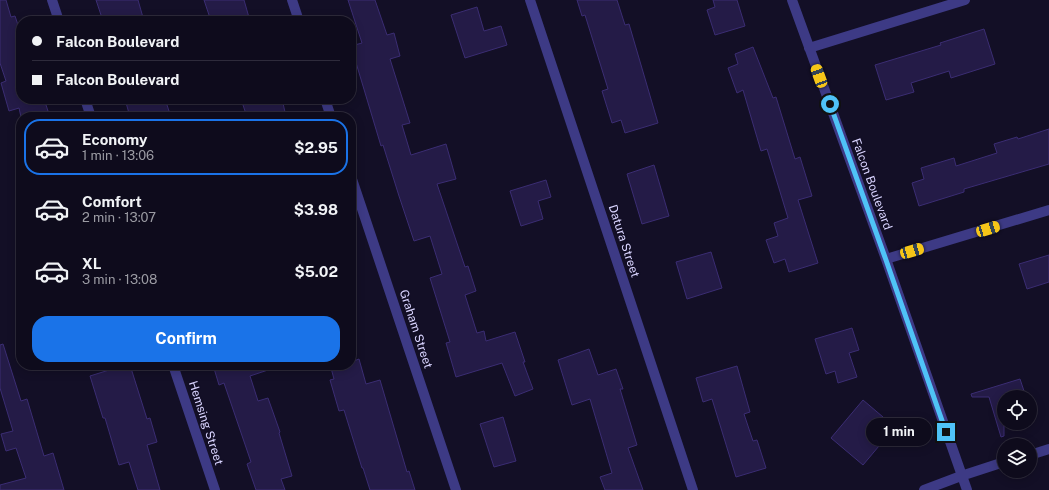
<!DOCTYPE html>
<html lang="en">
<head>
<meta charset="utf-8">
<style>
	body { margin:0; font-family:"Public Sans",sans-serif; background:#171425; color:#f1f3f6; height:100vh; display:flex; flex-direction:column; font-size:15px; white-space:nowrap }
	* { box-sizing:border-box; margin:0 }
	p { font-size:13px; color:#9b9ba3 }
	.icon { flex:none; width:22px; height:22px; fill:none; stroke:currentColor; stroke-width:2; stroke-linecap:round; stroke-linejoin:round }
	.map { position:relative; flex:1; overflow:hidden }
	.side { position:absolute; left:16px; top:112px; width:340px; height:258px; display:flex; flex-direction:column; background:#0e0b1c; border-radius:16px; box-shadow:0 2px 10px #0003,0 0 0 1px #2e2b3b }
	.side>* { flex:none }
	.top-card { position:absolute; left:16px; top:16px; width:340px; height:88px; border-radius:16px; box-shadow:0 2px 10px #0003,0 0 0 1px #2e2b3b; display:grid; align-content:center; height:88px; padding:0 16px; background:#0e0b1c }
	.controls { position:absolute; left:997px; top:390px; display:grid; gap:8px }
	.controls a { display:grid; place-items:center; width:40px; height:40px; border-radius:50%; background:#0e0b1c; box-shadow:0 2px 10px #0003,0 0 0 1px #2e2b3b; font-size:20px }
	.end { position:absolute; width:18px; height:18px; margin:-9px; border:5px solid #4fc3f7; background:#111; box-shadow:0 0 0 2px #111 }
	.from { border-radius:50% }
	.bubble { position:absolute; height:28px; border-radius:14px; background:#0e0b1c; box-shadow:0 2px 10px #0003,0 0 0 1px #2e2b3b; font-size:13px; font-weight:700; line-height:28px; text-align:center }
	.car { position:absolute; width:12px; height:24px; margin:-12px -6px; border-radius:5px; box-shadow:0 0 3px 1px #0007; background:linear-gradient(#f5c518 24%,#345 0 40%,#f5c518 0 76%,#345 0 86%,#f5c518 0) }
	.top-card b { display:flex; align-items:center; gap:14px; height:38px; font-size:15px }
	.top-card b+b { border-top:1px solid #2e2b3b }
	.top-card i { width:10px; height:10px; background:#f1f3f6 }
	ul { padding:7px 0 0; list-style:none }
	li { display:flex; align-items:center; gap:12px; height:56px; margin:0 8px 6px; padding:0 8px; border:2px solid transparent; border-radius:16px }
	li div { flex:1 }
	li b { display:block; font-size:15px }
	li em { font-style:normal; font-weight:700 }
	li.active { border-color:#1a73e8 }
	li>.icon { width:36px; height:36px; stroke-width:1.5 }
	.button { display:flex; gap:8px; margin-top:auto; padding:8px 16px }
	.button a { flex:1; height:46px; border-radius:16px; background:#1a73e8; color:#fff; font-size:16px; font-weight:700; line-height:46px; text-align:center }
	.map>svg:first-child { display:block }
</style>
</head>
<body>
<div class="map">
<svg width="1049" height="490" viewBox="0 0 1049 490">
	<rect width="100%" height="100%" fill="#130f26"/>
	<path fill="#241b47" stroke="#3b2d73" d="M0 0H6L11 17 15 16 21 34V99H44L48 111 28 117H21L19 108 9 111 1 83 6 81 0 63Z
		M96 0H138L144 21H103Z
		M204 0H244L250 21H211Z
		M348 0H375L387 35 394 33 400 56 390 59 410 123 402 125 411 155 446 144 456 179 437 184 465 267 468 266 476 291 465 295 477 333 484 331 486 341 515 332 525 362H523L533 389 515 396 502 363 456 377 446 343 450 342 430 278 442 274 430 236 414 241 399 196 383 145 381 146 351 46 362 43Z
		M577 0H617L625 25 629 24 658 123 625 133 621 120 612 123 602 91 608 89 585 15 582 16Z
		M713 0H737L745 26 715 35 707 10 715 7Z
		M477 7 484 31 501 26 507 45 465 58 451 15Z
		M984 29 995 64 951 78 949 71 911 83 914 92 886 100 875 65 941 45 940 43Z
		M753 47 773 98 776 97 795 159 800 157 812 196 798 200 818 263 789 272 785 259 774 263 766 240 778 236 774 223 788 218 767 149 761 151 743 90 737 93 728 68 738 64 735 54Z
		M125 99H165L171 117H130Z
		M241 99H282L285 112 269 117H247Z
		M1049 129V164L964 189V192L919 206 912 183 924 179 921 168 954 158 956 166 997 153 994 144 1017 137 1018 139Z
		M654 165 669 216 642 224 627 174Z
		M546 180 551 197 538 201 543 219 521 226 510 191Z
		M711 252 722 288 687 299 676 262Z
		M1049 255V282L1027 289 1019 264Z
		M852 328 859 350 849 353 857 377 838 383 835 371 826 374 815 339Z
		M3 344 21 401 27 399 44 456 53 453 64 490H0V485L26 478 16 448 6 451 1 434 13 431 0 388V345Z
		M589 349 598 375 616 369 623 389H620L637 445 628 448 643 490H605L600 477 612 473 590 399 572 405 558 360Z
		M359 359 366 384 380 380 407 472 409 471 415 490H370L363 468H362L344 410 339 411 330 380 334 379 331 368 340 365H351V362Z
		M125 365H130L147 419 150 418 157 442 147 445 160 490H138L129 462 119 465 105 418H103L90 376Z
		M213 365H273L274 368 250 376 258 401 268 398 280 432 279 433 292 476 281 479 285 490H256L247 464 251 462 224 383 219 385Z
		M737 366 750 412 744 414 753 441 757 440 766 468 736 477 712 399 703 402 696 378Z
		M1020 379 1026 397H1004V436L1001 437 989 397H972L971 394Z
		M863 400 883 417 866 436 879 446 863 465 831 438Z
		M503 417 516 461 494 467 480 424Z"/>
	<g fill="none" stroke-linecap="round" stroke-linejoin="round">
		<path stroke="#3d3a85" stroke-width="10" d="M52 0 59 21
			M292 0 299 21
			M530 0 693 490
			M792 0 886 259 967 490
			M809 48 965 0
			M85 99 91 117
			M325 99 331 117
			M351 176 456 490
			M886 259 1049 210
			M173 365 215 490
			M1030 455 1049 449
			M924 490 961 476 1004 462"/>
	</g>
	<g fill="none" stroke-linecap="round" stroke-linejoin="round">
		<path stroke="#4fc3f7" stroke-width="5" d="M830 104 886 260 946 432"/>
	</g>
	<g text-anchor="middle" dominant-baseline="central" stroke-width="3" stroke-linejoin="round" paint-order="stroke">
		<g font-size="12" fill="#d9d4ff" stroke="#130f26">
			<text transform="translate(872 184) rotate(70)">Falcon Boulevard</text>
			<text transform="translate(624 241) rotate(72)">Datura Street</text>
			<text transform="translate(416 329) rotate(72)">Graham Street</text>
			<text transform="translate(206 423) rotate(72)">Hemsing Street</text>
		</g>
	</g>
</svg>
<div class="controls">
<a><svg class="icon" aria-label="locate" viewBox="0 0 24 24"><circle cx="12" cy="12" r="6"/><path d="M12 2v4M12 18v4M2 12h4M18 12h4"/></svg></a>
<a><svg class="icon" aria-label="layers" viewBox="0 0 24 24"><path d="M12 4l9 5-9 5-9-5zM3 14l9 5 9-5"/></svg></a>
</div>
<i class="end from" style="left:830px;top:104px"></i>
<i class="end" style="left:946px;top:432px"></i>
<div class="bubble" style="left:866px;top:418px;width:66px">1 min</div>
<i class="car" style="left:819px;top:76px;rotate:340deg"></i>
<i class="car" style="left:988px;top:229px;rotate:73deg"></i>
<i class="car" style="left:912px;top:251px;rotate:74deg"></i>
<div class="top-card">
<b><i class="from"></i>Falcon Boulevard</b>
<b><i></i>Falcon Boulevard</b>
</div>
<section class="side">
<ul>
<li class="active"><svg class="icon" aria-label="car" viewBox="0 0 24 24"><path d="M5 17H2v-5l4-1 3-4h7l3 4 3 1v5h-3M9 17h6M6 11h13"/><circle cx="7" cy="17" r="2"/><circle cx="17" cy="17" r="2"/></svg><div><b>Economy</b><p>1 min · 13:06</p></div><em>$2.95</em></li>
<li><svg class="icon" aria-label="car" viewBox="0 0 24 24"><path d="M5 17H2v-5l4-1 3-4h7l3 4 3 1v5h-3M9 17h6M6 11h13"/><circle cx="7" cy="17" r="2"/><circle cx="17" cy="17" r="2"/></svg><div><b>Comfort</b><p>2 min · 13:07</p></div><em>$3.98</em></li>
<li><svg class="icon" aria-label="car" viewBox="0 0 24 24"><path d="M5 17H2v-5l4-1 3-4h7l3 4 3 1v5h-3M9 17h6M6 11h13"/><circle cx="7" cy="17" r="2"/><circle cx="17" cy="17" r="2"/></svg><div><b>XL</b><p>3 min · 13:08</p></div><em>$5.02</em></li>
</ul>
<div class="button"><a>Confirm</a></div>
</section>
</div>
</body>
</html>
